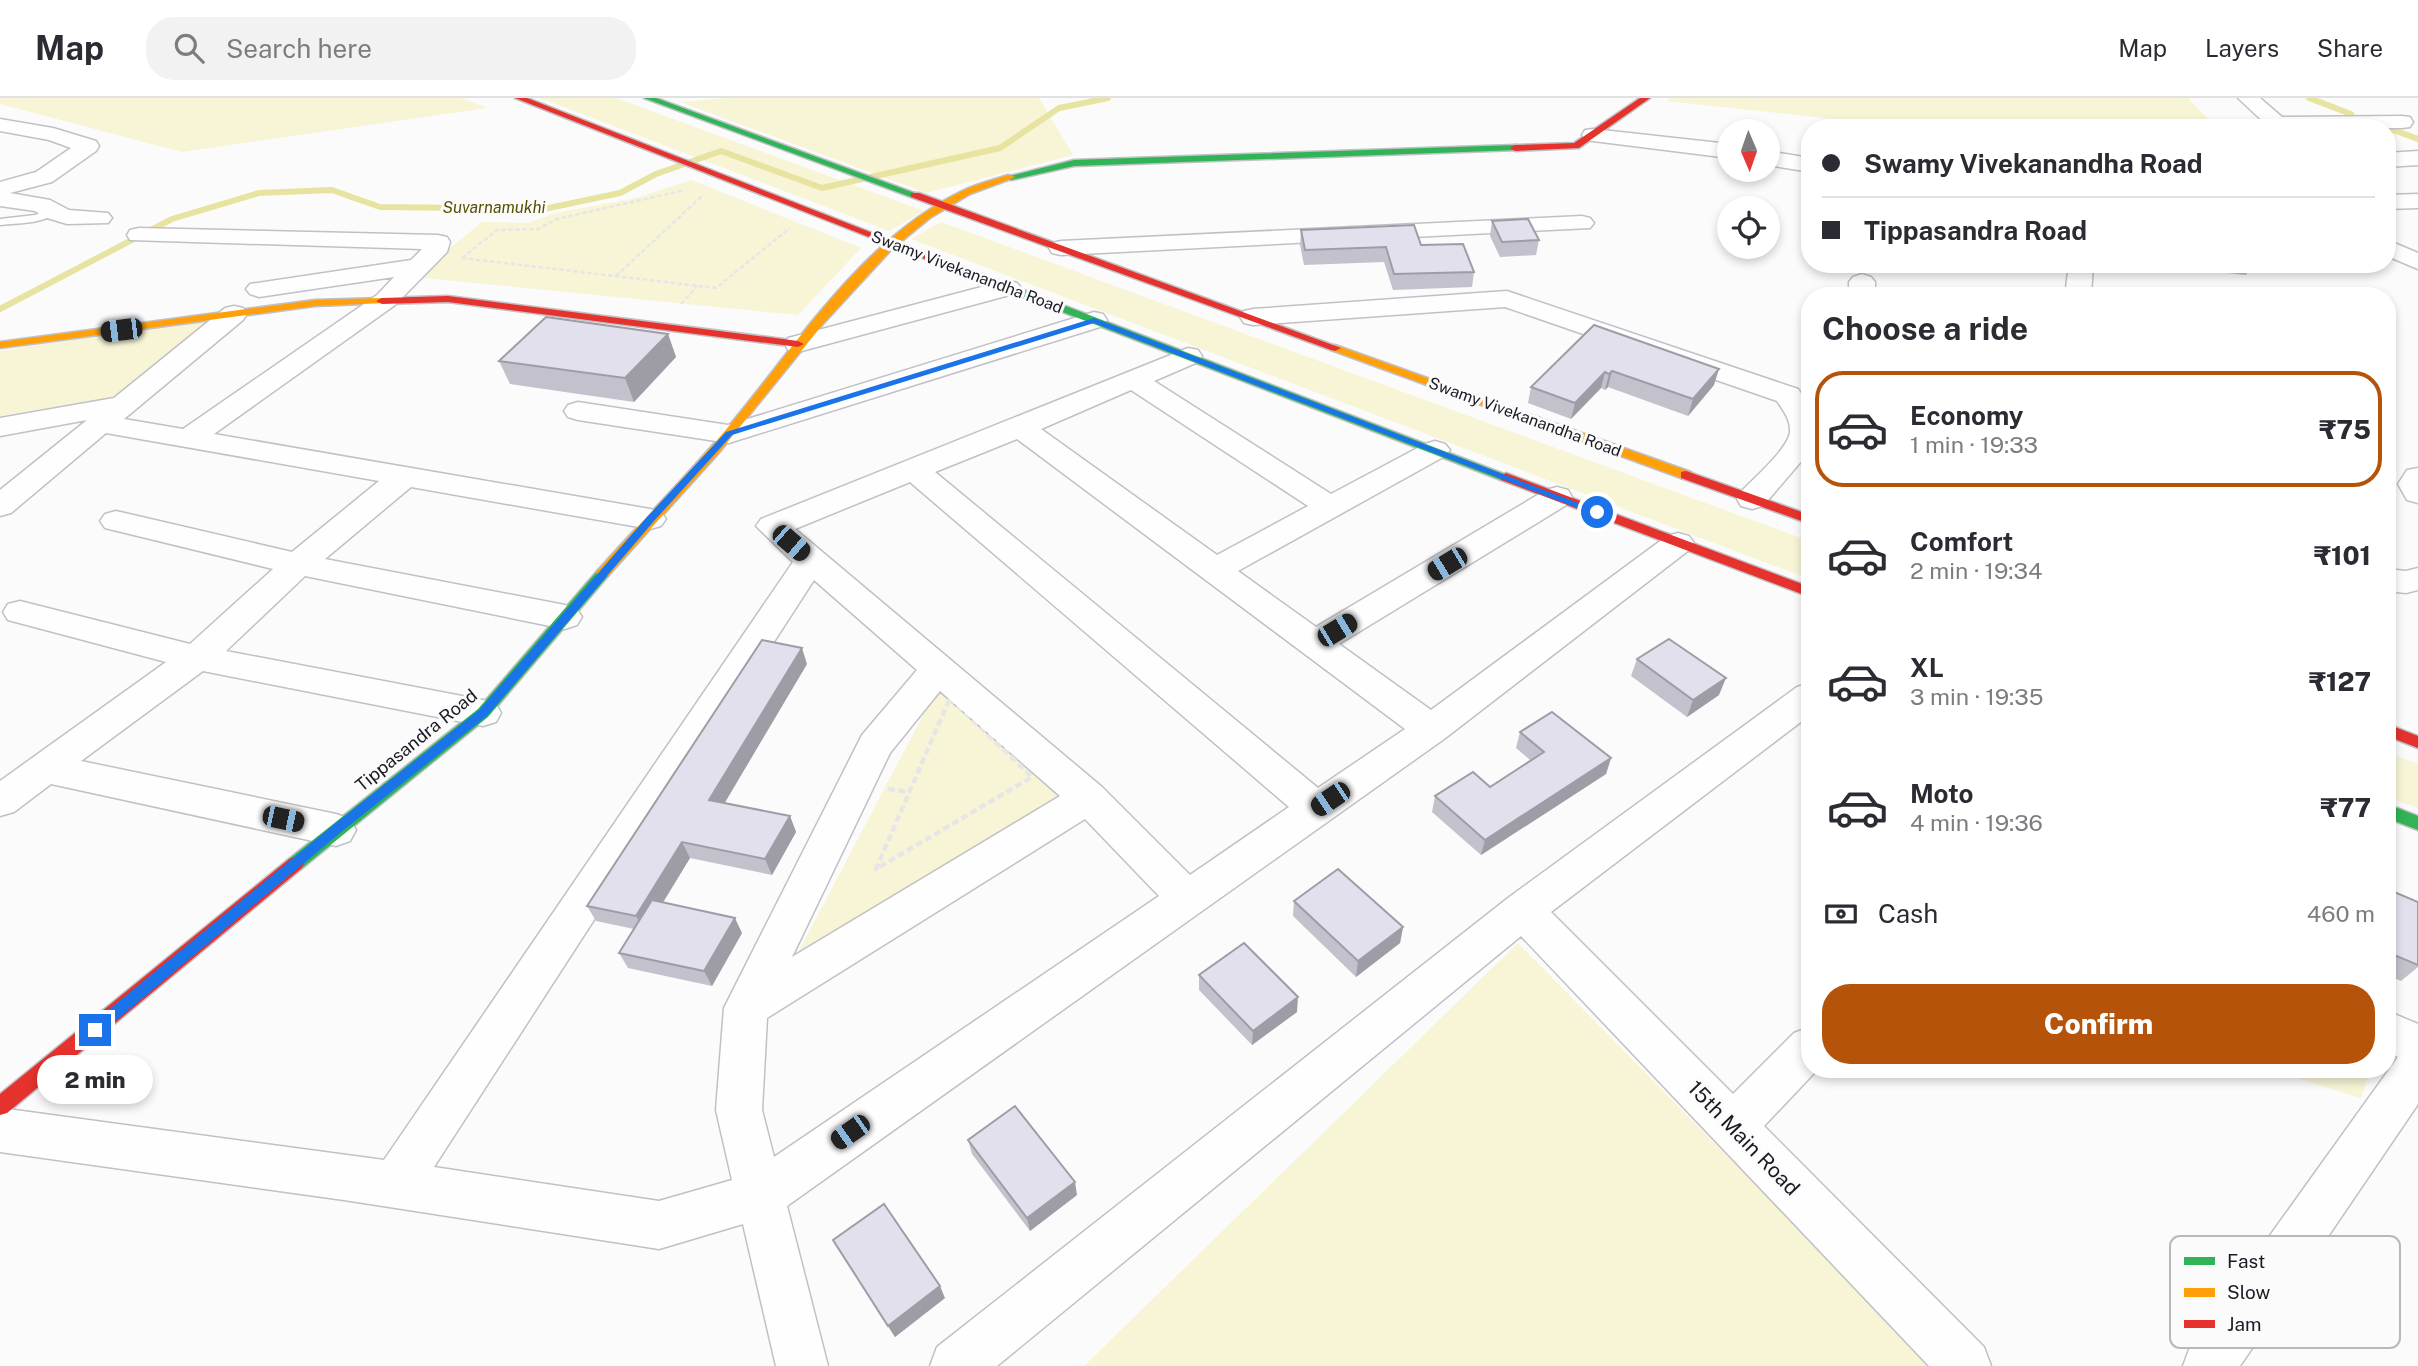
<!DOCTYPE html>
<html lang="en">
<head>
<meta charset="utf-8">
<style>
	body { margin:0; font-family:"Public Sans",sans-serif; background:#f2f2f3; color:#2b2b33; height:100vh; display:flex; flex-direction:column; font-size:26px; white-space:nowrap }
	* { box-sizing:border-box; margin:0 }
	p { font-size:23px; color:#7c7c81 }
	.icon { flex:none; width:38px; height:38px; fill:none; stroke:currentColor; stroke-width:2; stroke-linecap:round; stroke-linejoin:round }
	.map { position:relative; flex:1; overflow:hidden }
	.details { position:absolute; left:1801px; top:189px; width:595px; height:791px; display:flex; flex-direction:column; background:#fff; border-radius:28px; box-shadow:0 4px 10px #0003 }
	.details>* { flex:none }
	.banner { position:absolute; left:1801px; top:21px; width:595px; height:154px; border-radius:28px; box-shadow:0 4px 10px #0003; display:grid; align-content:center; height:154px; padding:0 21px; background:#fff }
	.needle { width:46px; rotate:178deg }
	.controls { position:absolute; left:1717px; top:21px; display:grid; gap:14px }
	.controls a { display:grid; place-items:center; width:63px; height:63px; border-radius:50%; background:#fff; box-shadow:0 4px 10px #0003; font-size:35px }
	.end { position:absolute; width:32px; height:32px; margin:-16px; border:9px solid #1a73e8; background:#fff; box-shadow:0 0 0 4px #fff }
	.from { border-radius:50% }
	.bubble { position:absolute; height:49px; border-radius:24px; background:#fff; box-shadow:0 4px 10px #0003; font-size:23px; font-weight:800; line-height:49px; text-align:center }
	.car { position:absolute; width:21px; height:42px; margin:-21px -10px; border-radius:9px; box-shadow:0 0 5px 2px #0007; background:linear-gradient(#222 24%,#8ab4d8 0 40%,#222 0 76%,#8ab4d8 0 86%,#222 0) }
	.banner b { display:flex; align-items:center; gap:24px; height:66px; font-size:26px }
	.banner b+b { border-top:2px solid #e1e1e2 }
	.banner i { width:18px; height:18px; background:#2b2b33 }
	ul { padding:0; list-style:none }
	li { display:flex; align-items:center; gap:21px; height:116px; margin:0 14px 10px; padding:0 7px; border:4px solid transparent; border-radius:28px }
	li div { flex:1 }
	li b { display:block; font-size:26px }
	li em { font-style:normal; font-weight:800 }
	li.selected { border-color:#b45309 }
	li>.icon { width:63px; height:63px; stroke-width:1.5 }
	h2 { padding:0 21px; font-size:32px; line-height:84px }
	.pay { display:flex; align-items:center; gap:18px; height:77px; padding:0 21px; font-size:26px }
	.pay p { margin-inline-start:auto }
	.action { display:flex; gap:14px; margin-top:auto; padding:14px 21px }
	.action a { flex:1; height:80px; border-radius:28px; background:#b45309; color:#fff; font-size:28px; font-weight:800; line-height:80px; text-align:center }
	header { display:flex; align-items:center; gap:42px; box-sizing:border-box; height:98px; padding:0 35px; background:#fff; border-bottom:2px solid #e1e1e2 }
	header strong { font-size:33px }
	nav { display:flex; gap:38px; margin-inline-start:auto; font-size:24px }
	.search { width:490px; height:63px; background:#f2f2f3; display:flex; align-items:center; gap:18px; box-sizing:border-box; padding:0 24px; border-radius:28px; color:#7c7c81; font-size:26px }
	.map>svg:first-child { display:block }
</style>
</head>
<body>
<header>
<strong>Map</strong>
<div class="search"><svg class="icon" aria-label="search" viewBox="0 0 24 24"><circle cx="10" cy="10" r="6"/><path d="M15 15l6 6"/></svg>Search here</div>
<nav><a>Map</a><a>Layers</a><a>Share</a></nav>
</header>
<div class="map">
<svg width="2418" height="1268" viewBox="0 0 2418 1268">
	<rect width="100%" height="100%" fill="#fbfbfb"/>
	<path fill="#f7f5d6" d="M0 0H462L487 10 182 54 0 6Z
		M540 0H616L924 113 889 133Z
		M726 0H1039L1073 57 926 95 680 4Z
		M1671 0H2188L2217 30H1919L1666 3Z
		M691 82 861 150 798 217 414 179 482 124 528 125 555 115 636 100Z
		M941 124 1809 443V481L911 141Z
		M223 217 114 299 0 318V253Z
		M939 587 1062 695 792 866Z
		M2387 654 2418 666V710L2387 699Z
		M1518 845 1933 1268H1084Z
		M2267 971H2371L2361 1000Z"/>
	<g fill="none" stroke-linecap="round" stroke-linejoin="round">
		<path stroke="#e7e3a0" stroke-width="6" d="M2309 0 2351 16
			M2385 29 2418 41
			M0 211 172 121 259 95 332 92 380 109 544 111 620 95 656 76 721 53 822 90 1000 50 1059 10 1108 0"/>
		<g stroke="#c1c0c6" stroke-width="3">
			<path id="lane" d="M52 111 58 114C42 126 19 125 0 127V121L35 117Z"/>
		</g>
		<g stroke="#c1c0c6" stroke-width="3">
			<path id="street" d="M2238 0H2260L2282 19 2402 18 2410 19 2413 24 2410 29 2402 30H2270Z
				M0 21 53 30 96 43 99 48 96 53 52 84 10 95 50 102 69 112 108 115 112 120 108 125 67 126 44 119 35 113 0 108V84L36 74 71 50 49 42 0 33Z
				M1593 31 1729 46V60L1585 42 1582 37 1585 32Z
				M1768 53 1810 60V74L1768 67Z
				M2418 53V67L2387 69V55Z
				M2418 96V110L2387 111V97Z
				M1582 118 1590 120 1594 125 1590 130 1061 157 1052 155 1049 150 1052 145 1061 143Z
				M139 130 438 137 447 139 450 144 447 154 395 207 214 336 650 411 661 414 666 421 661 428 650 431 411 389 325 461 565 507 577 511 582 519 577 527 565 531 305 478 226 553 483 602 496 606 501 615 496 624 483 628 203 573 81 663 336 716 350 721 356 732 350 743 336 748 51 686 14 714 0 718V683L166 564 8 522 3 514 8 506 20 503 190 546 273 471 105 430 100 423 105 416 116 413 292 454 379 383 106 335 11 415 0 418V392L87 322 0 338V320L114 300 225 210 234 208 243 210 247 216 243 222 124 321 183 331 377 197 394 179 259 199 250 196 246 191 250 186 411 162 422 151 130 142 127 137 130 132Z
				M2387 142 2418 155V171L2387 158Z
				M2069 166H2093L2091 198H2065Z
				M1862 176 1871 179 1875 184V198H1849V184L1853 179Z
				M1008 182 1017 185 1021 190 1017 195 798 254 788 252 785 246 788 240Z
				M1507 193 1798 291 1810 308V353L1763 408 1752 411 1741 408 1737 401 1741 394C1754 380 1788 351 1790 334 1791 322 1783 312 1777 303L1505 209 1253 227 1244 225 1240 219 1244 213 1253 211Z
				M1094 214 1103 216 1107 222 1103 228 729 345 578 322 568 319 564 313 568 307 578 304 728 327Z
				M1188 250 1198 252 1202 258 1198 264 1154 283 1331 396 1425 346 1435 343 1445 346 1450 352 1445 358 1238 473 1316 529 1546 392 1557 389 1568 392 1572 399 1568 406 1339 546 1431 612 1667 438 1678 435 1689 438 1694 445 1689 452 1444 641 787 1108 828 1268H776L743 1126 659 1151 344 1102 0 1054V1010L384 1062 793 464 756 428 761 421ZM1131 292 1308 408 1217 457 1041 331ZM1017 341 1405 631 1318 690 935 374ZM910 384 1289 709 1190 777 1102 689 795 431ZM814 482 917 572 862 637 724 910 716 1012 732 1082 659 1103 434 1069ZM940 593 1060 698 792 859 890 655ZM1085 721 1159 798 774 1059 762 1012 767 920Z
				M2418 370V405L2407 402 2398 386 2407 372Z
				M2418 470V492L2406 495 2387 493V471L2406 473Z
				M1810 585V617L1551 814 1733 996 1794 935 1810 929V971H1818L1764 1028 1984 1249 1991 1268H1929L1521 838 997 1268H930L937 1249 1508 800 1797 589Z
				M2387 913 2418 926V1006L2240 1268H2183L2190 1249 2398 959 2387 954Z"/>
		</g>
		<g stroke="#c1c0c6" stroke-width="3">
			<path id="fast" d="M644 0H656L920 97 911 99Z
				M1515 47 1518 48V52L1074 68 1011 82 1006 79 1074 62Z
				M953 168H961L1512 379 1506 383 1501 382 953 172Z
				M603 470 608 472 610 475 608 478 488 619 301 771 295 773 289 771 286 766 289 761 478 611 598 472Z
				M2387 706 2418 718V732L2387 720Z"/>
		</g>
		<g stroke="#c1c0c6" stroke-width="3">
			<path id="slow" d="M1008 77 1016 79 970 96 930 120 892 151 823 226 717 357 608 478H598L596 475 598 472C640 425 684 381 724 334 796 249 859 143 962 93 976 86 993 82 1008 77Z
				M382 200 386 201V205L315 208 0 250V244L315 202Z
				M1335 247 1691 374 1692 377 1686 381 1681 380 1331 252 1329 250Z"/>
		</g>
		<g stroke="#c1c0c6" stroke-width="3">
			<path id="jam" d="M515 0H527L962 170 953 172Z
				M1640 0H1650L1579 50 1515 53 1510 50 1515 47 1574 45Z
				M911 95H919L1341 250 1335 253 1331 252 911 99Z
				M448 198 798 243 804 246 798 249 448 204 382 206 376 203 382 200Z
				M1686 373 1810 417V426L1681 380V374Z
				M1506 375 1810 489V499L1501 382 1500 379Z
				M2387 626 2418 638V650L2387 638Z
				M295 759 301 761 304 766 301 771 7 1015 0 1017V996L289 761Z"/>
		</g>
		<path stroke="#e6e6e7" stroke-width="2.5" stroke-dasharray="4.5 2.5" stroke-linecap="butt" d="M462 160 716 190 790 130
			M462 160 497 132 538 131 557 121 685 92
			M616 178 702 98
			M681 206 697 188"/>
		<path stroke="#e6e6e7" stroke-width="4.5" stroke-dasharray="7 3.5" stroke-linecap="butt" d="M950 600 1032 679 876 771Z
			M888 691 909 694"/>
		<use href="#lane" fill="#fefefe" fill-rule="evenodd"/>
		<use href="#street" fill="#fefefe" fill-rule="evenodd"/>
		<use href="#fast" fill="#30b455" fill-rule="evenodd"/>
		<use href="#slow" fill="#ff9f0a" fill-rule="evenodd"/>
		<use href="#jam" fill="#e5322d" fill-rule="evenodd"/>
	</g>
	<path fill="#c2c1cc" d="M1492 123 1539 142 1536 157 1500 159 1490 138Z
		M1301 132 1421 147 1474 174 1472 189 1393 192 1384 164 1304 167 1300 147Z
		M2170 166H2253L2246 177 2171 169Z
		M1594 227 1714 287 1688 318 1608 289 1605 292 1601 290 1571 321 1528 305 1531 289Z
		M668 236 676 259 634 304 510 286 499 263Z
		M1637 561 1719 597 1687 619 1631 578Z
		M807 566 724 705 790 718 796 734 772 777 690 760 663 805 742 835 712 888 628 870 619 855 634 831 596 823 587 808Z
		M1520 634 1611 660 1606 676 1481 757 1432 714 1435 698 1490 689 1530 662 1516 650Z
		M2387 791 2418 804V869L2401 883 2387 877Z
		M1294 803 1403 829 1400 845 1356 879 1293 818Z
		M1199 877 1297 914 1252 947 1199 892Z
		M968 1042 1077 1097 1030 1133 972 1056Z
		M833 1142 945 1200 895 1239Z"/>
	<path fill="#9e9da6" d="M668 236 676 259 634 304 625 280Z
		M1719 271 1714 287 1688 318 1693 301Z
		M1612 273 1608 289 1605 292 1609 276Z
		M1605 274 1601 290 1571 321 1575 305Z
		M802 550 807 566 717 718 709 702Z
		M1726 580 1719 597 1687 619 1693 602Z
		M1611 660 1606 676 1481 757 1485 742Z
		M790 718 796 734 772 777 765 761Z
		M682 744 690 760 645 833 636 818Z
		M735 820 742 835 712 888 704 873Z
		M1403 829 1400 845 1356 879 1358 863Z
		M1298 899 1297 914 1252 947 1253 933Z
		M1075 1084 1077 1097 1030 1133 1027 1120Z
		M940 1188 945 1200 895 1239 888 1228Z"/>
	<path fill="#e2e0ed" stroke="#9e9da6" stroke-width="2" d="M1528 121 1539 142 1502 144 1492 123Z
		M1414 127 1421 147 1463 146 1474 174 1394 176 1386 149 1305 152 1301 132Z
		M546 219 668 236 625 280 499 263Z
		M1594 227 1719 271 1693 301 1612 273 1609 276 1605 274 1575 305 1531 289Z
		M1669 541 1726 580 1693 602 1637 561Z
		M762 542 802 550 709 702 790 718 765 761 682 744 636 818 587 808Z
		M1552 614 1611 660 1485 742 1435 698 1473 674 1490 689 1544 654 1520 634Z
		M1338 771 1403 829 1358 863 1294 803Z
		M2387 791 2418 804V867L2387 854Z
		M652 802 735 820 704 873 619 855Z
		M1244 845 1298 899 1253 933 1199 877Z
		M1015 1008 1075 1084 1027 1120 968 1042Z
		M884 1106 940 1188 888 1228 833 1142Z"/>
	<path fill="#1a73e8" d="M1094 220 1602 414 1593 416 1094 225 732 337 654 423 487 618 340 735 100 936H90V927L332 728 479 612 647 419 726 334Z"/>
	<g text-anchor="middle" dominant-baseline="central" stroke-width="6" stroke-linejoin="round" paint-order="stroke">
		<g font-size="16" font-style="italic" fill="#544f01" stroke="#fbfbfb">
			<text x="494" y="109">Suvarnamukhi</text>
		</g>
		<g font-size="16" fill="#1b1a25" stroke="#fbfbfb">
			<text transform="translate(967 174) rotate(21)">Swamy Vivekanandha Road</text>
			<text transform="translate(1525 319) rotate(20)">Swamy Vivekanandha Road</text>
		</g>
		<g font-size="18" fill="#1b1a25" stroke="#fbfbfb">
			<text transform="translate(416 642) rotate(-39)">Tippasandra Road</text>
		</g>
		<g font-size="21" fill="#1b1a25" stroke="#fbfbfb">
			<text transform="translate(1744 1040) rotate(46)">15th Main Road</text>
		</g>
	</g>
	<rect x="2170" y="1138" width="230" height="112" rx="10" fill="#fbfbfb" stroke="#b8b8bb" stroke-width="2"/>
	<rect x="2184" y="1159" width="31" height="8" fill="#30b455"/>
	<rect x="2184" y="1190" width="31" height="9" fill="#ff9f0a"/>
	<rect x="2184" y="1222" width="31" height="8" fill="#e5322d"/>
	<g font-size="19" fill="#1b1a25">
		<text x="2227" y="1170">Fast</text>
		<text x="2227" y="1201">Slow</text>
		<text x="2227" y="1233">Jam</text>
	</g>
</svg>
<div class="controls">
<a><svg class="needle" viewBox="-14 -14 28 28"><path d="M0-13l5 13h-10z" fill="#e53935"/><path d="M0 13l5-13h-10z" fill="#7c7c81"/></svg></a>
<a><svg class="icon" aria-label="locate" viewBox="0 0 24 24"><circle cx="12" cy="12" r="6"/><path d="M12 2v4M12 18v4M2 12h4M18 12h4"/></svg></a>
</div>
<i class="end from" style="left:1597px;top:414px"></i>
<i class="end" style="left:95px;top:932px"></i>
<div class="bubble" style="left:37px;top:957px;width:116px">2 min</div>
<i class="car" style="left:121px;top:232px;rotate:263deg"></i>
<i class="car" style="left:791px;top:445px;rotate:131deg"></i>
<i class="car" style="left:1447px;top:466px;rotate:239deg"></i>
<i class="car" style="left:1337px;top:532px;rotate:59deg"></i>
<i class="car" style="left:1330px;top:701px;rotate:236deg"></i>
<i class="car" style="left:283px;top:721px;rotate:102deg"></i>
<i class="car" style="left:850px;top:1034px;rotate:235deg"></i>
<div class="banner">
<b><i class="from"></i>Swamy Vivekanandha Road</b>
<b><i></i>Tippasandra Road</b>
</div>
<section class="details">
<h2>Choose a ride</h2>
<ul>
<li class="selected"><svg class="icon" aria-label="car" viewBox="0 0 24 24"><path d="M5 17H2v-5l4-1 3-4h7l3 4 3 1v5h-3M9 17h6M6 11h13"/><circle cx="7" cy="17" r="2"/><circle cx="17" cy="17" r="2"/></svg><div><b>Economy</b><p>1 min · 19:33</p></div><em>₹75</em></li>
<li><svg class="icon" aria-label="car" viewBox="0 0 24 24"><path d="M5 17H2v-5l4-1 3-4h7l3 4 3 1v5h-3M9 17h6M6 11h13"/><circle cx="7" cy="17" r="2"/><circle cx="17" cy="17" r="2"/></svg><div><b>Comfort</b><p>2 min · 19:34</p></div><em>₹101</em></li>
<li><svg class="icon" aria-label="car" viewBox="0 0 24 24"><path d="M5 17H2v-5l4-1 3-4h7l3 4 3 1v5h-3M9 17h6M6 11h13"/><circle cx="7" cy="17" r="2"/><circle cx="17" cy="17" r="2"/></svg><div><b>XL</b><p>3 min · 19:35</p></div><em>₹127</em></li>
<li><svg class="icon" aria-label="car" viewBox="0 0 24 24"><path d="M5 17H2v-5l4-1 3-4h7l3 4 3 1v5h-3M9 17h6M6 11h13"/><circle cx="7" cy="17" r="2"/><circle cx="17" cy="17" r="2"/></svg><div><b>Moto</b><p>4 min · 19:36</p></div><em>₹77</em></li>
</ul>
<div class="pay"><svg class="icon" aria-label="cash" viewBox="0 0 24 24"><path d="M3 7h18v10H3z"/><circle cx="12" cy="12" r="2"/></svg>Cash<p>460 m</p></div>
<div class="action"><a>Confirm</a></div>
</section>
</div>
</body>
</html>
